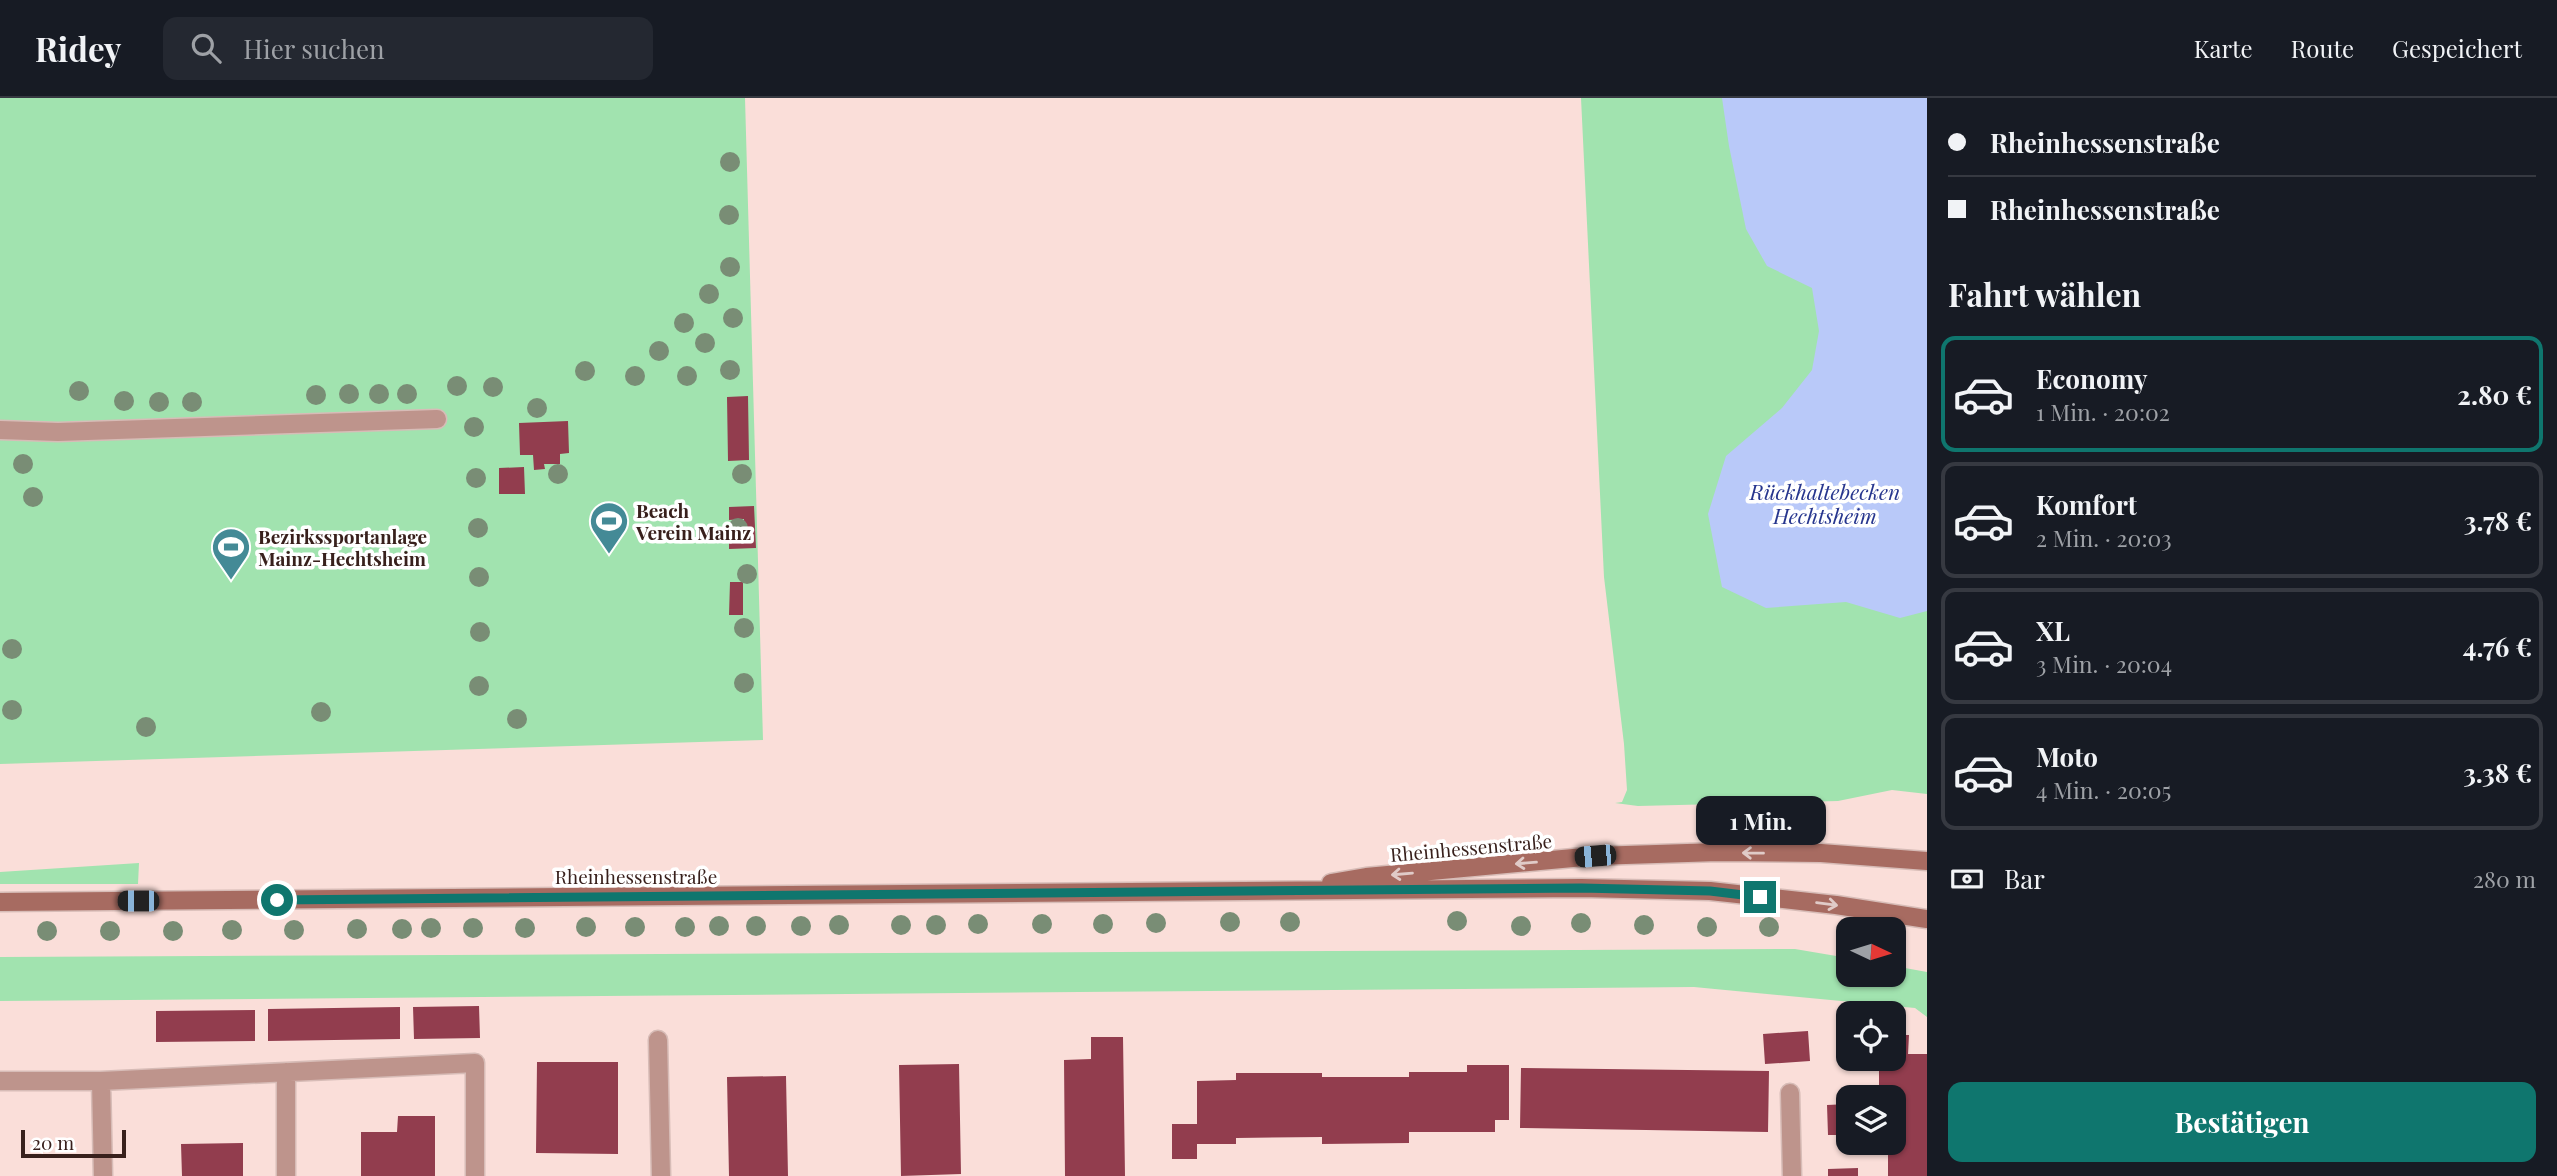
<!DOCTYPE html>
<html lang="de">
<head>
<meta charset="utf-8">
<style>
	body { margin:0; font-family:"Playfair Display",serif; background:#242831; color:#f1f3f6; height:100vh; display:flex; flex-direction:column; font-size:26px; white-space:nowrap }
	* { box-sizing:border-box; margin:0 }
	p { font-size:23px; color:#9ea1a6 }
	.icon { flex:none; width:38px; height:38px; fill:none; stroke:currentColor; stroke-width:2; stroke-linecap:round; stroke-linejoin:round }
	.map { position:relative; flex:1; overflow:hidden }
	.side { display:flex; flex-direction:column; background:#171b24; width:630px }
	.side>* { flex:none }
	.guide { display:grid; align-content:center; height:154px; padding:0 21px; background:#171b24 }
	.needle { width:46px; rotate:94deg }
	.controls { position:absolute; left:1836px; top:819px; display:grid; gap:14px }
	.controls a { display:grid; place-items:center; width:70px; height:70px; border-radius:14px; background:#171b24; box-shadow:0 2px 5px #0004; font-size:35px }
	.scale { position:absolute; left:21px; bottom:18px; width:105px; box-sizing:border-box; padding-left:7px; border:4px solid #38201c; border-top:0; font-size:19px; line-height:24px; white-space:nowrap; color:#38201c; -webkit-text-stroke:5px #fff; paint-order:stroke }
	.end { position:absolute; width:32px; height:32px; margin:-16px; border:9px solid #0f766e; background:#fff; box-shadow:0 0 0 4px #fff }
	.from { border-radius:50% }
	.bubble { position:absolute; height:49px; border-radius:14px; background:#171b24; box-shadow:0 2px 5px #0004; font-size:23px; font-weight:700; line-height:49px; text-align:center }
	.car { position:absolute; width:21px; height:42px; margin:-21px -10px; border-radius:9px; box-shadow:0 0 5px 2px #0007; background:linear-gradient(#222 24%,#8ab4d8 0 40%,#222 0 76%,#8ab4d8 0 86%,#222 0) }
	.guide b { display:flex; align-items:center; gap:24px; height:66px; font-size:26px }
	.guide b+b { border-top:2px solid #363941 }
	.guide i { width:18px; height:18px; background:#f1f3f6 }
	ul { padding:0; list-style:none }
	li { display:flex; align-items:center; gap:21px; height:116px; margin:0 14px 10px; padding:0 7px; border:4px solid #363941; border-radius:14px }
	li div { flex:1 }
	li b { display:block; font-size:26px }
	li em { font-style:normal; font-weight:700 }
	li.current { border-color:#0f766e }
	li>.icon { width:63px; height:63px; stroke-width:1.5 }
	h2 { padding:0 21px; font-size:32px; line-height:84px }
	.pay { display:flex; align-items:center; gap:18px; height:77px; padding:0 21px; font-size:26px }
	.pay p { margin-inline-start:auto }
	.primary-button { display:flex; gap:14px; margin-top:auto; padding:14px 21px }
	.primary-button a { flex:1; height:80px; border-radius:14px; background:#0f766e; color:#fff; font-size:28px; font-weight:700; line-height:80px; text-align:center }
	header { display:flex; align-items:center; gap:42px; box-sizing:border-box; height:98px; padding:0 35px; background:#171b24; border-bottom:2px solid #363941 }
	header strong { font-size:33px }
	nav { display:flex; gap:38px; margin-inline-start:auto; font-size:24px }
	.search { width:490px; height:63px; background:#242831; display:flex; align-items:center; gap:18px; box-sizing:border-box; padding:0 24px; border-radius:14px; color:#9ea1a6; font-size:26px }
	main { display:flex; flex:1; min-height:0 }
	.map>svg:first-child { display:block }
</style>
</head>
<body>
<header>
<strong>Ridey</strong>
<div class="search"><svg class="icon" aria-label="search" viewBox="0 0 24 24"><circle cx="10" cy="10" r="6"/><path d="M15 15l6 6"/></svg>Hier suchen</div>
<nav><a>Karte</a><a>Route</a><a>Gespeichert</a></nav>
</header>
<main>
<div class="map">
<svg width="1927" height="1078" viewBox="0 0 1927 1078">
	<rect width="100%" height="100%" fill="#faded9"/>
	<path fill="#a1e3af" d="M0 0H745L763 642 0 666Z
		M1581 0H1927V696L1892 692 1838 703 1638 708 1615 705 1622 704 1627 692 1624 646 1604 479Z
		M139 765 138 786H0V774Z
		M1795 851 1848 860V877H1894V868L1927 874V919L1915 910 1694 889 0 903V859Z"/>
	<path fill="#b9c9f9" d="M1722 0H1927V513L1900 520 1846 504 1766 510 1722 489 1708 416 1726 358 1782 310 1812 272 1819 233 1812 190 1767 168 1746 131 1729 48Z"/>
	<path fill="#923d4e" d="M748 298 749 362 728 363 727 299Z
		M568 323 569 355 560 356V366H544L545 371 534 372 533 357H520L519 325Z
		M524 369 525 396H499V370Z
		M754 408 756 450 729 451V438L744 437V421L729 422V409Z
		M730 484H743V517H729Z
		M479 908 480 940 414 941 413 909Z
		M400 909V941L268 943V911Z
		M255 912V943L156 944V913Z
		M1808 933 1810 963 1765 966 1763 936Z
		M1894 937H1909L1908 956H1927V1078H1888V1045H1894V999H1886V988H1879V961H1894Z
		M1091 939H1123L1125 1078H1065L1064 962 1091 961Z
		M537 964H618V1056L536 1055Z
		M959 966 961 1076 901 1078 899 967Z
		M1467 967H1509V1022H1495V1034H1409V1045L1322 1046V1039L1236 1040V1046H1197V1061H1172V1026H1197V983L1236 982V975H1322V979H1409V974H1467Z
		M1521 970 1769 973 1768 1034 1520 1030Z
		M786 978 788 1078H729L727 979Z
		M1848 1006V1037H1828L1827 1007Z
		M398 1018H435V1078H361V1034H397Z
		M243 1045V1078H182L181 1046Z
		M1858 1070V1078H1828V1071Z"/>
	<g fill="none" stroke-linecap="round" stroke-linejoin="round">
		<g stroke="#d7bcb7" stroke-width="21">
			<path id="lane" d="M0 332 58 334 437 321"/>
		</g>
		<g stroke="#d7bcb7" stroke-width="21">
			<path id="street" d="M658 942 661 1078
				M286 974V1078
				M0 983H101L103 1078
				M101 983 475 965V1078
				M1790 995 1792 1078"/>
		</g>
		<g stroke="#d7bcb7" stroke-width="21">
			<path id="secondary" d="M1331 785 1366 779 1595 758 1718 754 1821 755 1927 763
				M0 804 1581 790 1710 793 1836 807 1927 821"/>
		</g>
		<use href="#lane" stroke="#be948c" stroke-width="18"/>
		<use href="#street" stroke="#be948c" stroke-width="18"/>
		<use href="#secondary" stroke="#a76b61" stroke-width="18"/>
	</g>
	<g fill="#798d75">
		<circle cx="730" cy="64" r="10"/>
		<circle cx="729" cy="117" r="10"/>
		<circle cx="730" cy="169" r="10"/>
		<circle cx="709" cy="196" r="10"/>
		<circle cx="733" cy="220" r="10"/>
		<circle cx="684" cy="225" r="10"/>
		<circle cx="705" cy="245" r="10"/>
		<circle cx="659" cy="253" r="10"/>
		<circle cx="730" cy="272" r="10"/>
		<circle cx="585" cy="273" r="10"/>
		<circle cx="635" cy="278" r="10"/>
		<circle cx="687" cy="278" r="10"/>
		<circle cx="457" cy="288" r="10"/>
		<circle cx="493" cy="289" r="10"/>
		<circle cx="79" cy="293" r="10"/>
		<circle cx="349" cy="296" r="10"/>
		<circle cx="379" cy="296" r="10"/>
		<circle cx="407" cy="296" r="10"/>
		<circle cx="316" cy="297" r="10"/>
		<circle cx="124" cy="303" r="10"/>
		<circle cx="159" cy="304" r="10"/>
		<circle cx="192" cy="304" r="10"/>
		<circle cx="537" cy="310" r="10"/>
		<circle cx="474" cy="329" r="10"/>
		<circle cx="23" cy="366" r="10"/>
		<circle cx="558" cy="376" r="10"/>
		<circle cx="742" cy="376" r="10"/>
		<circle cx="476" cy="380" r="10"/>
		<circle cx="33" cy="399" r="10"/>
		<circle cx="478" cy="430" r="10"/>
		<circle cx="738" cy="430" r="10"/>
		<circle cx="747" cy="476" r="10"/>
		<circle cx="479" cy="479" r="10"/>
		<circle cx="744" cy="530" r="10"/>
		<circle cx="480" cy="534" r="10"/>
		<circle cx="12" cy="551" r="10"/>
		<circle cx="744" cy="585" r="10"/>
		<circle cx="479" cy="588" r="10"/>
		<circle cx="12" cy="612" r="10"/>
		<circle cx="321" cy="614" r="10"/>
		<circle cx="517" cy="621" r="10"/>
		<circle cx="146" cy="629" r="10"/>
		<circle cx="1457" cy="823" r="10"/>
		<circle cx="1230" cy="824" r="10"/>
		<circle cx="1290" cy="824" r="10"/>
		<circle cx="1156" cy="825" r="10"/>
		<circle cx="1581" cy="825" r="10"/>
		<circle cx="978" cy="826" r="10"/>
		<circle cx="1042" cy="826" r="10"/>
		<circle cx="1103" cy="826" r="10"/>
		<circle cx="839" cy="827" r="10"/>
		<circle cx="901" cy="827" r="10"/>
		<circle cx="936" cy="827" r="10"/>
		<circle cx="1644" cy="827" r="10"/>
		<circle cx="719" cy="828" r="10"/>
		<circle cx="756" cy="828" r="10"/>
		<circle cx="801" cy="828" r="10"/>
		<circle cx="1521" cy="828" r="10"/>
		<circle cx="586" cy="829" r="10"/>
		<circle cx="635" cy="829" r="10"/>
		<circle cx="685" cy="829" r="10"/>
		<circle cx="1707" cy="829" r="10"/>
		<circle cx="1769" cy="829" r="10"/>
		<circle cx="431" cy="830" r="10"/>
		<circle cx="473" cy="830" r="10"/>
		<circle cx="525" cy="830" r="10"/>
		<circle cx="357" cy="831" r="10"/>
		<circle cx="402" cy="831" r="10"/>
		<circle cx="232" cy="832" r="10"/>
		<circle cx="294" cy="832" r="10"/>
		<circle cx="47" cy="833" r="10"/>
		<circle cx="110" cy="833" r="10"/>
		<circle cx="173" cy="833" r="10"/>
	</g>
	<defs><path id="oneway-shaft" d="M-6 0H5M1.5-3L5.5 0L1.5 3" fill="none" stroke-width="1.6" stroke-linecap="round" stroke-linejoin="round" transform="scale(1.75)"/></defs>
	<g stroke="#e0cbc8">
		<use href="#oneway-shaft" transform="translate(1753 755) rotate(-179)"/>
		<use href="#oneway-shaft" transform="translate(1526 765) rotate(175)"/>
		<use href="#oneway-shaft" transform="translate(1402 776) rotate(175)"/>
		<use href="#oneway-shaft" transform="translate(1827 806) rotate(7)"/>
	</g>
	<g fill="none" stroke-linecap="round" stroke-linejoin="round">
		<path stroke="#0f766e" stroke-width="9" d="M277 802 1581 790 1710 793 1760 799"/>
	</g>
	<defs>
		<g id="stadium-pin" transform="scale(2.0125)"><path d="M0 17L-7.5 6A9.5 9.5 0 1 1 7.5 6Z" fill="#448a96" stroke="#fff"/><path d="M0-5a6.5 5 0 1 0 0 10a6.5 5 0 1 0 0-10ZM-3.5-1.8h7v3.6h-7Z" fill="#fff"/></g>
	</defs>
	<g fill-rule="evenodd">
		<use href="#stadium-pin" x="609" y="423"/>
		<use href="#stadium-pin" x="231" y="449"/>
	</g>
	<g text-anchor="middle" dominant-baseline="central" stroke-width="7" stroke-linejoin="round" paint-order="stroke">
		<g font-size="19" font-weight="bold" fill="#38201c" stroke="#fff" text-anchor="start">
			<text x="636" y="412">Beach<tspan x="636" dy="22">Verein Mainz</tspan></text>
			<text x="258" y="438">Bezirkssportanlage<tspan x="258" dy="22">Mainz-Hechtsheim</tspan></text>
		</g>
		<g font-size="19" fill="#38201c" stroke="#fff">
			<text transform="translate(1471 749) rotate(-5)">Rheinhessenstraße</text>
			<text x="636" y="778">Rheinhessenstraße</text>
		</g>
		<g font-size="21" font-style="italic" fill="#27368e" stroke="#fff">
			<text x="1825" y="393">Rückhaltebecken<tspan x="1825" dy="24">Hechtsheim</tspan></text>
		</g>
	</g>
</svg>
<div class="controls">
<a><svg class="needle" viewBox="-14 -14 28 28"><path d="M0-13l5 13h-10z" fill="#e53935"/><path d="M0 13l5-13h-10z" fill="#9ea1a6"/></svg></a>
<a><svg class="icon" aria-label="locate" viewBox="0 0 24 24"><circle cx="12" cy="12" r="6"/><path d="M12 2v4M12 18v4M2 12h4M18 12h4"/></svg></a>
<a><svg class="icon" aria-label="layers" viewBox="0 0 24 24"><path d="M12 4l9 5-9 5-9-5zM3 14l9 5 9-5"/></svg></a>
</div>
<div class="scale">20 m</div>
<i class="end from" style="left:277px;top:802px"></i>
<i class="end" style="left:1760px;top:799px"></i>
<div class="bubble" style="left:1696px;top:698px;width:130px">1 Min.</div>
<i class="car" style="left:1595px;top:758px;rotate:265deg"></i>
<i class="car" style="left:138px;top:803px;rotate:270deg"></i>
</div>
<section class="side">
<div class="guide">
<b><i class="from"></i>Rheinhessenstraße</b>
<b><i></i>Rheinhessenstraße</b>
</div>
<h2>Fahrt wählen</h2>
<ul>
<li class="current"><svg class="icon" aria-label="car" viewBox="0 0 24 24"><path d="M5 17H2v-5l4-1 3-4h7l3 4 3 1v5h-3M9 17h6M6 11h13"/><circle cx="7" cy="17" r="2"/><circle cx="17" cy="17" r="2"/></svg><div><b>Economy</b><p>1 Min. · 20:02</p></div><em>2.80 €</em></li>
<li><svg class="icon" aria-label="car" viewBox="0 0 24 24"><path d="M5 17H2v-5l4-1 3-4h7l3 4 3 1v5h-3M9 17h6M6 11h13"/><circle cx="7" cy="17" r="2"/><circle cx="17" cy="17" r="2"/></svg><div><b>Komfort</b><p>2 Min. · 20:03</p></div><em>3.78 €</em></li>
<li><svg class="icon" aria-label="car" viewBox="0 0 24 24"><path d="M5 17H2v-5l4-1 3-4h7l3 4 3 1v5h-3M9 17h6M6 11h13"/><circle cx="7" cy="17" r="2"/><circle cx="17" cy="17" r="2"/></svg><div><b>XL</b><p>3 Min. · 20:04</p></div><em>4.76 €</em></li>
<li><svg class="icon" aria-label="car" viewBox="0 0 24 24"><path d="M5 17H2v-5l4-1 3-4h7l3 4 3 1v5h-3M9 17h6M6 11h13"/><circle cx="7" cy="17" r="2"/><circle cx="17" cy="17" r="2"/></svg><div><b>Moto</b><p>4 Min. · 20:05</p></div><em>3.38 €</em></li>
</ul>
<div class="pay"><svg class="icon" aria-label="cash" viewBox="0 0 24 24"><path d="M3 7h18v10H3z"/><circle cx="12" cy="12" r="2"/></svg>Bar<p>280 m</p></div>
<div class="primary-button"><a>Bestätigen</a></div>
</section>
</main>
</body>
</html>
